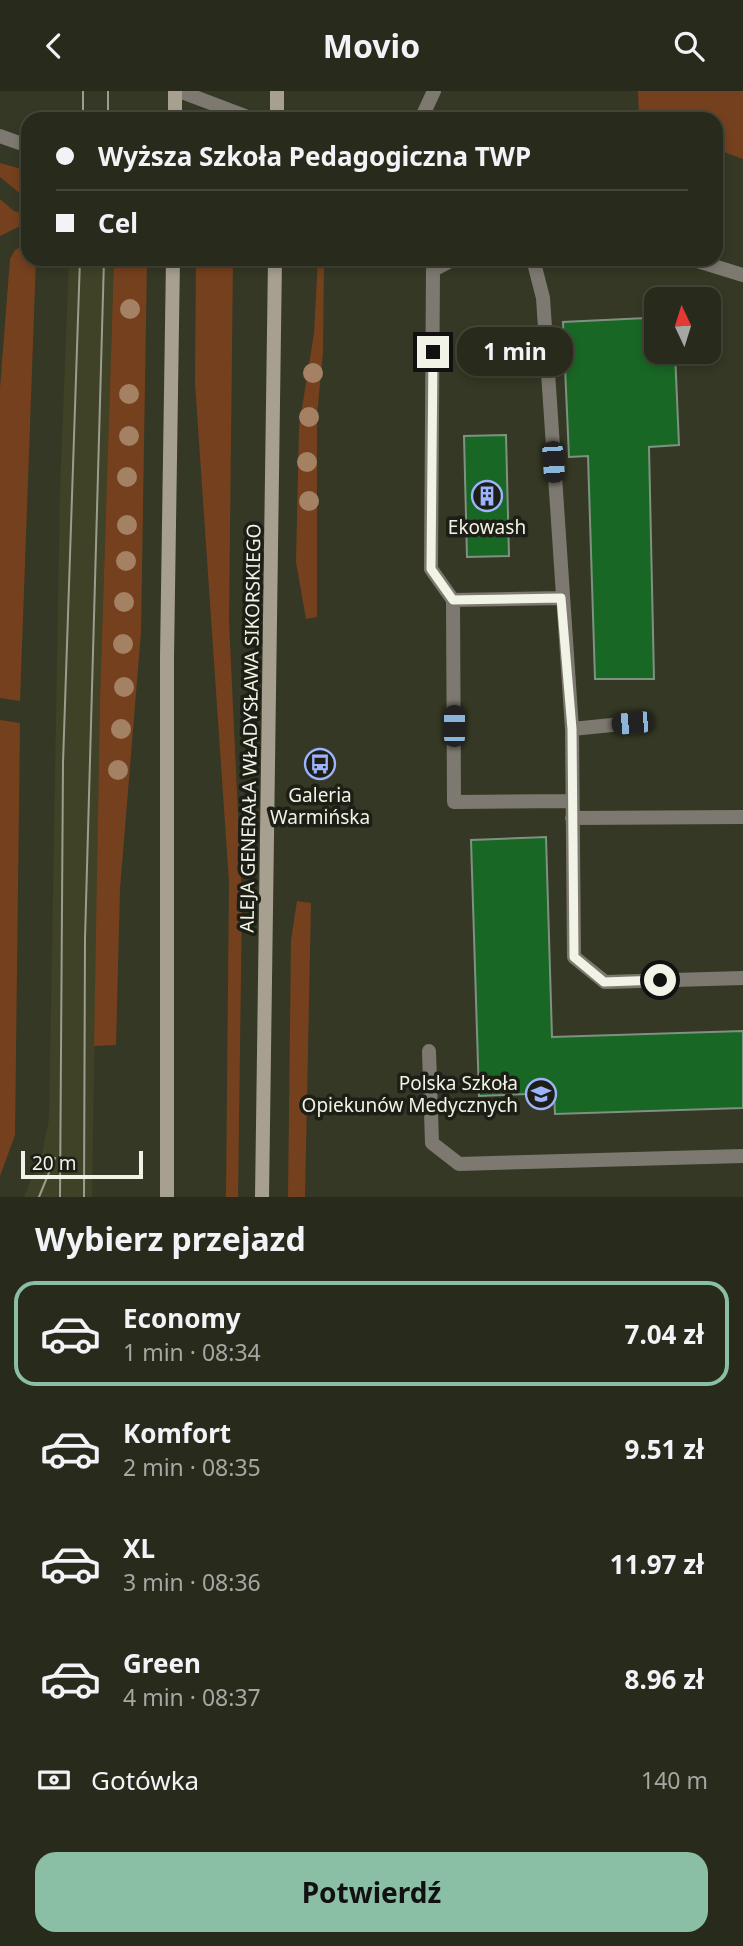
<!DOCTYPE html>
<html lang="pl">
<head>
<meta charset="utf-8">
<style>
	body { margin:0; font-family:"Noto Sans",sans-serif; background:#303224; color:#f1f3f6; height:100vh; display:flex; flex-direction:column; font-size:26px; white-space:nowrap }
	* { box-sizing:border-box; margin:0 }
	p { font-size:23px; color:#a5a7a3 }
	.icon { flex:none; width:38px; height:38px; fill:none; stroke:currentColor; stroke-width:2; stroke-linecap:round; stroke-linejoin:round }
	.map { position:relative; height:1106px; overflow:hidden }
	.drawer { display:flex; flex-direction:column; background:#282a1b; flex:1 }
	.drawer>* { flex:none }
	.hud { position:absolute; left:21px; top:21px; width:702px; height:154px; border-radius:21px; box-shadow:0 4px 10px #0003,0 0 0 2px #44463a; display:grid; align-content:center; height:154px; padding:0 35px; background:#282a1b }
	.needle { width:46px; rotate:356deg }
	.fabs { position:absolute; left:644px; top:196px; display:grid; gap:14px }
	.fabs a { display:grid; place-items:center; width:77px; height:77px; border-radius:14px; background:#282a1b; box-shadow:0 4px 10px #0003,0 0 0 2px #44463a; font-size:35px }
	.scale { position:absolute; left:21px; bottom:18px; width:122px; box-sizing:border-box; padding-left:7px; border:4px solid #f1f3e6; border-top:0; font-size:19px; line-height:24px; white-space:nowrap; color:#f1f3e6; -webkit-text-stroke:5px #1d1e15; paint-order:stroke }
	.end { position:absolute; width:32px; height:32px; margin:-16px; border:9px solid #f1f3e6; background:#111; box-shadow:0 0 0 4px #111 }
	.from { border-radius:50% }
	.bubble { position:absolute; height:49px; border-radius:21px; background:#282a1b; box-shadow:0 4px 10px #0003,0 0 0 2px #44463a; font-size:23px; font-weight:700; line-height:49px; text-align:center }
	.car { position:absolute; width:21px; height:42px; margin:-21px -10px; border-radius:9px; box-shadow:0 0 5px 2px #0007; background:linear-gradient(#222 24%,#8ab4d8 0 40%,#222 0 76%,#8ab4d8 0 86%,#222 0) }
	.hud b { display:flex; align-items:center; gap:24px; height:66px; font-size:26px }
	.hud b+b { border-top:2px solid #44463a }
	.hud i { width:18px; height:18px; background:#f1f3f6 }
	ul { padding:0; list-style:none }
	li { display:flex; align-items:center; gap:21px; height:105px; margin:0 14px 10px; padding:0 21px; border:4px solid transparent; border-radius:21px }
	li div { flex:1 }
	li b { display:block; font-size:26px }
	li em { font-style:normal; font-weight:700 }
	li.current { border-color:#8abfa5 }
	li>.icon { width:63px; height:63px; stroke-width:1.5 }
	h2 { padding:0 35px; font-size:32px; line-height:84px }
	.pay { display:flex; align-items:center; gap:18px; height:77px; padding:0 35px; font-size:26px }
	.pay p { margin-inline-start:auto }
	.cta { display:flex; gap:14px; margin-top:auto; padding:14px 35px }
	.cta a { flex:1; height:80px; border-radius:21px; background:#8abfa5; color:#111; font-size:28px; font-weight:700; line-height:80px; text-align:center }
	header { display:flex; justify-content:space-between; align-items:center; height:91px; padding:0 35px; background:#282a1b; font-size:32px; font-weight:700 }
	.map>svg:first-child { display:block }
</style>
</head>
<body>
<header><svg class="icon" aria-label="back" viewBox="0 0 24 24"><path d="M15 5l-7 7 7 7"/></svg>Movio<svg class="icon" aria-label="search" viewBox="0 0 24 24"><circle cx="10" cy="10" r="6"/><path d="M15 15l6 6"/></svg></header>
<div class="map">
<svg width="743" height="1106" viewBox="0 0 743 1106">
	<rect width="100%" height="100%" fill="#353824"/>
	<path fill="#3f4227" d="M69 168H114L100 608 92 1106H24L42 1062 49 1028 60 399Z"/>
	<path fill="#75401e" d="M638 0H743V68L716 58V28H639Z
		M0 72 28 80V109L0 86Z
		M0 108 14 120 28 125V131L0 145Z
		M27 153 28 168H36L20 610 0 607V297L10 168 15 159Z
		M114 168H147L141 541 120 798 116 954 94 955 100 608Z
		M196 168H233L229 530 242 809 238 1106H226L229 791 195 292Z
		M318 168H324L323 261 317 324V526L306 528 296 471 299 336 314 242Z
		M0 629 20 632 15 1044 0 1085Z
		M297 810 311 812 305 1106H288L291 849Z"/>
	<path fill="#196725" stroke="#7f9180" stroke-width="2" d="M646 227 647 242 656 241V261H675L679 354 649 356 654 588H595L588 365 569 366 563 231Z
		M506 344 509 465 467 466 464 345Z
		M546 746 552 946 743 940V1017L555 1023 554 1002 479 1005 471 749Z"/>
	<g fill="none" stroke-linecap="round" stroke-linejoin="round">
		<path stroke="#7e7970" stroke-width="14" d="M179 0 253 28
			M421 28 434 0
			M0 45 28 55
			M454 168 433 179 431 478 453 509 561 507
			M533 168 543 207 572 638 574 866 605 891 743 887
			M691 168 743 184
			M453 509 454 711 571 710
			M572 638 632 632
			M572 727 743 726
			M429 960 432 1052 459 1073 743 1065"/>
		<path stroke="#a79f90" stroke-width="14" d="M175 28V0
			M277 28V0
			M167 1106V566L173 168
			M262 1106 275 168"/>
		<path stroke="#9b9e8e" stroke-width="2" d="M83 0V28
			M108 28V0
			M39 1106 55 1067
			M60 1106 63 672 80 168
			M84 1106 85 848 104 168"/>
	</g>
	<g fill="#a48163">
		<circle cx="130" cy="218" r="10"/>
		<circle cx="313" cy="282" r="10"/>
		<circle cx="129" cy="303" r="10"/>
		<circle cx="309" cy="326" r="10"/>
		<circle cx="129" cy="345" r="10"/>
		<circle cx="307" cy="371" r="10"/>
		<circle cx="127" cy="386" r="10"/>
		<circle cx="309" cy="410" r="10"/>
		<circle cx="127" cy="434" r="10"/>
		<circle cx="126" cy="470" r="10"/>
		<circle cx="124" cy="511" r="10"/>
		<circle cx="123" cy="553" r="10"/>
		<circle cx="124" cy="596" r="10"/>
		<circle cx="121" cy="638" r="10"/>
		<circle cx="118" cy="679" r="10"/>
	</g>
	<g fill="none" stroke-linecap="round" stroke-linejoin="round">
		<path stroke="#f1f3e6" stroke-width="9" d="M433 261 431 478 453 509 561 507 572 638 574 866 604 891 660 889"/>
	</g>
	<defs>
		<g id="building-ring" transform="scale(1.575)"><circle r="9.5" fill="#1d1e15" stroke="#9db4fd" stroke-width="1.5"/><path d="M-4-6H4V6H1V3H-1V6H-4ZM-2.5-4.3h1.7v1.8h-1.7ZM.8-4.3h1.7v1.8H.8ZM-2.5-1h1.7V.8h-1.7ZM.8-1h1.7V.8H.8Z" fill="#9db4fd"/></g>
		<g id="bus-ring" transform="scale(1.575)"><circle r="9.5" fill="#1d1e15" stroke="#9db4fd" stroke-width="1.5"/><path d="M-5-6H5V4H4V6H2V4H-2V6H-4V4H-5ZM-3.5-4V0h7V-4ZM-3.5 1.2v1.5H-2V1.2ZM2 1.2v1.5H3.5V1.2Z" fill="#9db4fd"/></g>
		<g id="university-ring" transform="scale(1.575)"><circle r="9.5" fill="#1d1e15" stroke="#9db4fd" stroke-width="1.5"/><path d="M0-5L7-2L0 1L-7-2ZM-4 1L0 2.5L4 1V4Q0 6-4 4Z" fill="#9db4fd"/></g>
	</defs>
	<g fill-rule="evenodd">
		<use href="#building-ring" x="487" y="405"/>
		<use href="#bus-ring" x="320" y="673"/>
		<use href="#university-ring" x="541" y="1003"/>
	</g>
	<g text-anchor="middle" dominant-baseline="central" stroke-width="7" stroke-linejoin="round" paint-order="stroke">
		<g font-size="19" fill="#f1f3e6" stroke="#1d1e15">
			<text x="487" y="436">Ekowash</text>
			<text x="320" y="704">Galeria<tspan x="320" dy="22">Warmińska</tspan></text>
			<text x="518" y="992" text-anchor="end">Polska Szkoła<tspan x="518" dy="22">Opiekunów Medycznych</tspan></text>
		</g>
		<g font-size="19" fill="#f1f3e6" stroke="#1d1e15">
			<text transform="translate(250 637) rotate(-89)">ALEJA GENERAŁA WŁADYSŁAWA SIKORSKIEGO</text>
		</g>
	</g>
</svg>
<div class="fabs">
<a><svg class="needle" viewBox="-14 -14 28 28"><path d="M0-13l5 13h-10z" fill="#e53935"/><path d="M0 13l5-13h-10z" fill="#a5a7a3"/></svg></a>
</div>
<div class="scale">20 m</div>
<i class="end from" style="left:660px;top:889px"></i>
<i class="end" style="left:433px;top:261px"></i>
<div class="bubble" style="left:457px;top:236px;width:116px">1 min</div>
<i class="car" style="left:553px;top:371px;rotate:176deg"></i>
<i class="car" style="left:632px;top:632px;rotate:265deg"></i>
<i class="car" style="left:454px;top:635px;rotate:0deg"></i>
<div class="hud">
<b><i class="from"></i>Wyższa Szkoła Pedagogiczna TWP</b>
<b><i></i>Cel</b>
</div>
</div>
<section class="drawer">
<h2>Wybierz przejazd</h2>
<ul>
<li class="current"><svg class="icon" aria-label="car" viewBox="0 0 24 24"><path d="M5 17H2v-5l4-1 3-4h7l3 4 3 1v5h-3M9 17h6M6 11h13"/><circle cx="7" cy="17" r="2"/><circle cx="17" cy="17" r="2"/></svg><div><b>Economy</b><p>1 min · 08:34</p></div><em>7.04 zł</em></li>
<li><svg class="icon" aria-label="car" viewBox="0 0 24 24"><path d="M5 17H2v-5l4-1 3-4h7l3 4 3 1v5h-3M9 17h6M6 11h13"/><circle cx="7" cy="17" r="2"/><circle cx="17" cy="17" r="2"/></svg><div><b>Komfort</b><p>2 min · 08:35</p></div><em>9.51 zł</em></li>
<li><svg class="icon" aria-label="car" viewBox="0 0 24 24"><path d="M5 17H2v-5l4-1 3-4h7l3 4 3 1v5h-3M9 17h6M6 11h13"/><circle cx="7" cy="17" r="2"/><circle cx="17" cy="17" r="2"/></svg><div><b>XL</b><p>3 min · 08:36</p></div><em>11.97 zł</em></li>
<li><svg class="icon" aria-label="car" viewBox="0 0 24 24"><path d="M5 17H2v-5l4-1 3-4h7l3 4 3 1v5h-3M9 17h6M6 11h13"/><circle cx="7" cy="17" r="2"/><circle cx="17" cy="17" r="2"/></svg><div><b>Green</b><p>4 min · 08:37</p></div><em>8.96 zł</em></li>
</ul>
<div class="pay"><svg class="icon" aria-label="cash" viewBox="0 0 24 24"><path d="M3 7h18v10H3z"/><circle cx="12" cy="12" r="2"/></svg>Gotówka<p>140 m</p></div>
<div class="cta"><a>Potwierdź</a></div>
</section>
</body>
</html>
